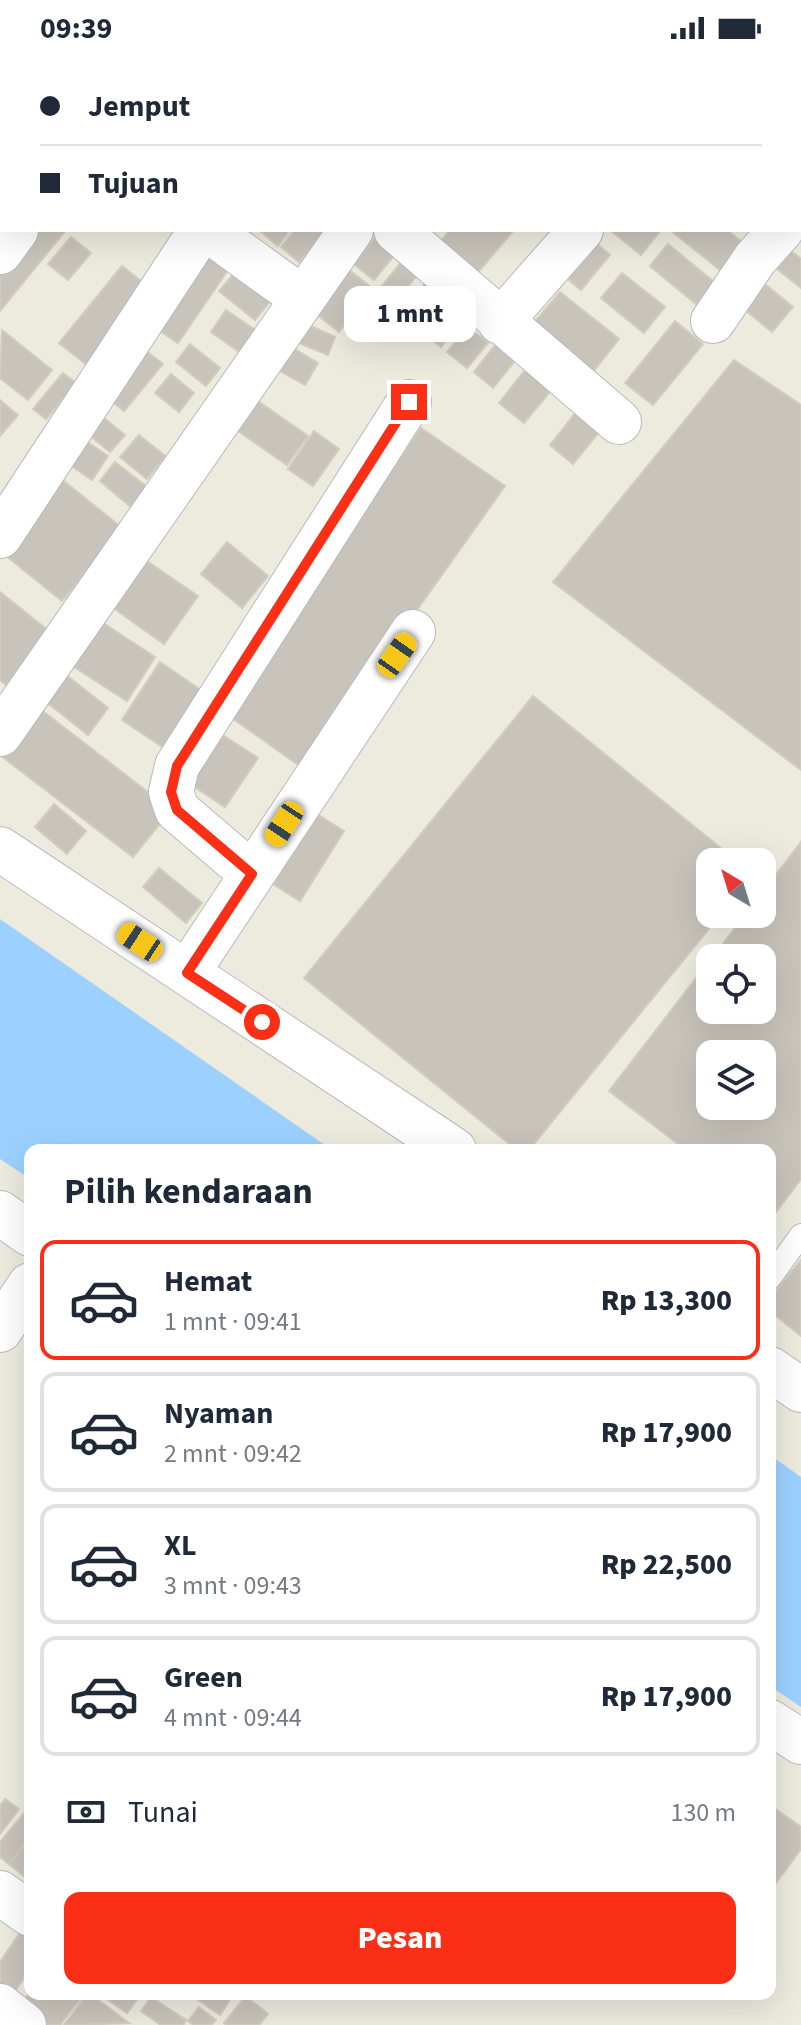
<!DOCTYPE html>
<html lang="id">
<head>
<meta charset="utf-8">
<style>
	body { margin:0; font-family:"Source Sans 3",sans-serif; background:#f2f2f3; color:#1f2937; height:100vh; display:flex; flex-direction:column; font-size:30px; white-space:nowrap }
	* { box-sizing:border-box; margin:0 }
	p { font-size:26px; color:#747a83 }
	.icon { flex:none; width:44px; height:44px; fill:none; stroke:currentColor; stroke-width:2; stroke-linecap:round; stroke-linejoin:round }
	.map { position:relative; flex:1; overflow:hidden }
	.side { position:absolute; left:24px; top:1088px; width:752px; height:856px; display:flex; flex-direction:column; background:#fff; border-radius:16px; box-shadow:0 8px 32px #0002 }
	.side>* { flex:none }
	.top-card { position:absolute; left:0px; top:0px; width:802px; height:176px; box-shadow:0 8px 32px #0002; display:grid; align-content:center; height:176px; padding:0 40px; background:#fff }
	.needle { width:52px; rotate:322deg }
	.fabs { position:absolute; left:696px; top:792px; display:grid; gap:16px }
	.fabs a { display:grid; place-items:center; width:80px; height:80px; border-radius:16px; background:#fff; box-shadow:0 8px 32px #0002; font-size:40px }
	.end { position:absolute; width:36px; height:36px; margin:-18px; border:10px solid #fb2f16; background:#fff; box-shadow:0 0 0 4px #fff }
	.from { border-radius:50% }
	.bubble { position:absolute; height:56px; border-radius:16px; background:#fff; box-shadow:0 8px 32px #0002; font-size:26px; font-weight:800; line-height:56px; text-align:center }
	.car { position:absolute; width:24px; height:48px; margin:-24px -12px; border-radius:10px; box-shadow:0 0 6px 2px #0007; background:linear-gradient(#f5c518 24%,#345 0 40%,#f5c518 0 76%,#345 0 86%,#f5c518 0) }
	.top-card b { display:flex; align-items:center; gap:28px; height:76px; font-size:30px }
	.top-card b+b { border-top:2px solid #e0e1e3 }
	.top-card i { width:20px; height:20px; background:#1f2937 }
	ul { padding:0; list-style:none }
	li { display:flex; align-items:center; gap:24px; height:120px; margin:0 16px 12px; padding:0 24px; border:4px solid #e0e1e3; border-radius:16px }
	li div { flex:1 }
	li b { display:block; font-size:30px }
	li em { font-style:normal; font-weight:800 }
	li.current { border-color:#fb2f16 }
	li>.icon { width:72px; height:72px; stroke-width:1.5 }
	h2 { padding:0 40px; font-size:36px; line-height:96px }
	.pay { display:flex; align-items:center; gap:20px; height:88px; padding:0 40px; font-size:30px }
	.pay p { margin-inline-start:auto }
	.button { display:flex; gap:16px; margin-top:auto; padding:16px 40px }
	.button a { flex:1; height:92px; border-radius:16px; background:#fb2f16; color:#fff; font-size:32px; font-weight:800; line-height:92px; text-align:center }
	.status { display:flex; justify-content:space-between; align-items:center; height:56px; padding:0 40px; background:#fff; direction:ltr }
	.status svg { height:22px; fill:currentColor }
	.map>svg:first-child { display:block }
</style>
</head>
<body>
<div class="status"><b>09:39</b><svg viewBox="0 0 49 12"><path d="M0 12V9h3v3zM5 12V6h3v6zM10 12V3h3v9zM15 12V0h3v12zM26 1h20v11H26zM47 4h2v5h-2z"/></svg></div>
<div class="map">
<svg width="801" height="1969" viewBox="0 0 801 1969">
	<rect width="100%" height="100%" fill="#edeade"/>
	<path fill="#9cd1ff" d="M0 863 332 1094H30V1123L0 1103Z
		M770 1399 801 1421V1651L770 1630Z"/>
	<path fill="#c8c4bb" stroke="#d2ccbc" stroke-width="2" fill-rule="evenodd" d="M36 174H66L0 255V218Z
		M259 174H290L278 190Z
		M294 174 324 175 299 206 281 191Z
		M381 174 406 185 374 224 354 208Z
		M450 174H514L473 222 436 191Z
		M610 174H661L641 199Z
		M670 174H727L748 191 725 218Z
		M585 178 610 199 581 234 557 214Z
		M71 181 91 197 68 224 48 208Z
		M777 184 801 203V232L763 202Z
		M668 188 714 226 696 248 650 210Z
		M195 191 228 214 178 287 145 265Z
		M407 199 423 212 393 249 377 236Z
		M343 209 373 233 339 276 309 252Z
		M122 210 150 232 87 309 59 287Z
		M236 215 272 243 255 264 219 235Z
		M622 217 665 251 644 277 601 242Z
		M431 220 448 234 417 271 400 257Z
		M755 220 793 251 772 276 734 245Z
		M560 236 619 283 592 317 532 269Z
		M452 244 468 258 441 291 425 278Z
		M226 254 264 280 248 302 211 276Z
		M675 265 703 288 653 349 625 327Z
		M304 267 335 281 328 299 296 286Z
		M468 271 488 287 467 312 447 296Z
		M2 274 52 314 28 344 0 322Z
		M503 279 523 295 493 332 474 316Z
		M280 284 318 307 305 329 267 308Z
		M190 288 220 312 206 330 176 306Z
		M142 292 163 308 124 355 104 339Z
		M734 304 801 349V714L553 526Z
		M532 305 558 326 524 367 499 347Z
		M63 317 76 327 46 363 33 353Z
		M171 318 194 337 179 356 155 337Z
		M249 339 308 380 287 409 228 368Z
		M0 344 18 359 0 380Z
		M581 350 605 369 573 408 550 389Z
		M94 354 125 379 110 396 79 371Z
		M421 372 505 430 304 713 222 655Z
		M314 375 339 393 313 430 288 413Z
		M74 377 108 400 92 424 57 400Z
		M139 379 165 400 147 423 120 401Z
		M115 406 147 431 131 451 100 425Z
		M54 417 122 472 62 545 0 495Z
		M227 486 268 520 242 552 201 518Z
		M138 499 198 540 164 588 105 546Z
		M0 536 50 576 6 629 0 624Z
		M88 557 155 601 127 645 60 602Z
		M160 606 211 641 173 698 122 664Z
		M60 614 108 652 88 679 39 640Z
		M533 640 738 806H710V858H721L529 1094H517L304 922Z
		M35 649 171 754 133 801 0 699Z
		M210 671 258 702 225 751 178 720Z
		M54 748 86 775 67 798 35 771Z
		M301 748 344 775 300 845 257 818Z
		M801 786V1123L773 1160 770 1094H686L609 1035 710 904V954H762V902H712L746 858H762V837ZM710 998H762V1050H710Z
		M159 812 202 847 186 867 143 831Z
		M801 1204V1280L770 1255V1242Z
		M5 1743 19 1753 0 1778V1750Z
		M770 1749 801 1771V1793L776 1827 770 1822Z
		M24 1757 30 1762V1782L9 1808 0 1801V1786Z
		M30 1782V1825L9 1808Z
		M28 1865 30 1913 10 1943 0 1937V1906Z
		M30 1936V1938H84L60 1969H33L15 1955Z
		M87 1938H90L129 1967 64 1969Z
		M100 1938H133L138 1942 127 1957Z
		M202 1938H234L220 1959 198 1944Z
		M246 1940 268 1958 259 1969H227L224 1967Z
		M151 1941 186 1964 183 1969H161L141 1955Z
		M199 1951 216 1964 211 1969H194L188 1965Z"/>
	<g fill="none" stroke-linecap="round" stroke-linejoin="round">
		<g stroke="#b7babf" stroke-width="24">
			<path id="service" d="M0 146 2 143
				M770 1222 801 1179"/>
		</g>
		<g stroke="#b7babf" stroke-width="46">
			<path id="minor" d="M501 0 503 2
				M138 2 140 0
				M281 2 283 0
				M710 2 712 0
				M208 174 302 242
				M396 174 619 366
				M0 196 16 174
				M713 265 755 203 781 174
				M500 266 581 174
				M0 480 201 174
				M0 678 351 174
				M0 793 454 1094
				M252 818 177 754 171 736 177 710 409 346
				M187 917 413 576
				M0 1274 30 1229
				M770 1313 801 1334
				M0 1837 30 1858
				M0 1950 24 1969"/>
		</g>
		<g stroke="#b7babf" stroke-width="46">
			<path id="tertiary" d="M0 1157 30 1178
				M770 1666 801 1686"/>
		</g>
		<use href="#service" stroke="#fff" stroke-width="22"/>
		<use href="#minor" stroke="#fff" stroke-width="44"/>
		<use href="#tertiary" stroke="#fff" stroke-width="44"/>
	</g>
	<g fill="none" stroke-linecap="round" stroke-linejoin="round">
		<path stroke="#fb2f16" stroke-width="10" d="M262 966 187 917 252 818 177 754 171 736 177 710 409 346"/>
	</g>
</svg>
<div class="fabs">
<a><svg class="needle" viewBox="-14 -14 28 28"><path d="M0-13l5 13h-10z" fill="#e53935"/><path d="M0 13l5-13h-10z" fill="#747a83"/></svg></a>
<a><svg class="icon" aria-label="locate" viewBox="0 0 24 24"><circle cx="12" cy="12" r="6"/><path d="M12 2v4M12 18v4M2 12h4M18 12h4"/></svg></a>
<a><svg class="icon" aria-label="layers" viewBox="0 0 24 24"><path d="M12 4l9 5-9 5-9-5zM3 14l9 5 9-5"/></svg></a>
</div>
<i class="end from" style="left:262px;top:966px"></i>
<i class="end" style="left:409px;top:346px"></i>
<div class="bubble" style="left:344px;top:230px;width:132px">1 mnt</div>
<i class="car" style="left:397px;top:599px;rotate:35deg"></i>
<i class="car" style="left:284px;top:768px;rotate:213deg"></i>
<i class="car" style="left:140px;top:886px;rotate:303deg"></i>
<div class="top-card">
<b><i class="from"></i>Jemput</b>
<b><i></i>Tujuan</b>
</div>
<section class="side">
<h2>Pilih kendaraan</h2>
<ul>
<li class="current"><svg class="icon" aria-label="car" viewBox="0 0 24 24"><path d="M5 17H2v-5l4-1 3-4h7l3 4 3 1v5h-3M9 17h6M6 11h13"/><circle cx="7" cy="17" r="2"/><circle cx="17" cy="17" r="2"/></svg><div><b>Hemat</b><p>1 mnt · 09:41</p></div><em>Rp 13,300</em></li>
<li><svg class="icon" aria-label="car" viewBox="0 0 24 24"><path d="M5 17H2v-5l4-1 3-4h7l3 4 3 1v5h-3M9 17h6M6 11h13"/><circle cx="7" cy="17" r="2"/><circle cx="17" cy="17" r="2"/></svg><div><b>Nyaman</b><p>2 mnt · 09:42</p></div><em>Rp 17,900</em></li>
<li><svg class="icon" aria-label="car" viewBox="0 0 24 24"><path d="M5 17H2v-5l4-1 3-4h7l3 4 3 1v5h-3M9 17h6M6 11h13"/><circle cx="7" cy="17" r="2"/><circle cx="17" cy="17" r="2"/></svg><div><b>XL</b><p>3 mnt · 09:43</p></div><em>Rp 22,500</em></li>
<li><svg class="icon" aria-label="car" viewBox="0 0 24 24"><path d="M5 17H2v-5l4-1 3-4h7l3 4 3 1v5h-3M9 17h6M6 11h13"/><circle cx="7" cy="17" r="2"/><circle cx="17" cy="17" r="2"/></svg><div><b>Green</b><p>4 mnt · 09:44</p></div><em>Rp 17,900</em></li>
</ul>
<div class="pay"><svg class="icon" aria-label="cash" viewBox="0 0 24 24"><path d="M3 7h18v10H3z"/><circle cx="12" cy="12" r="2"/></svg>Tunai<p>130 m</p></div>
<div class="button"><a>Pesan</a></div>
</section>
</div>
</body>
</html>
